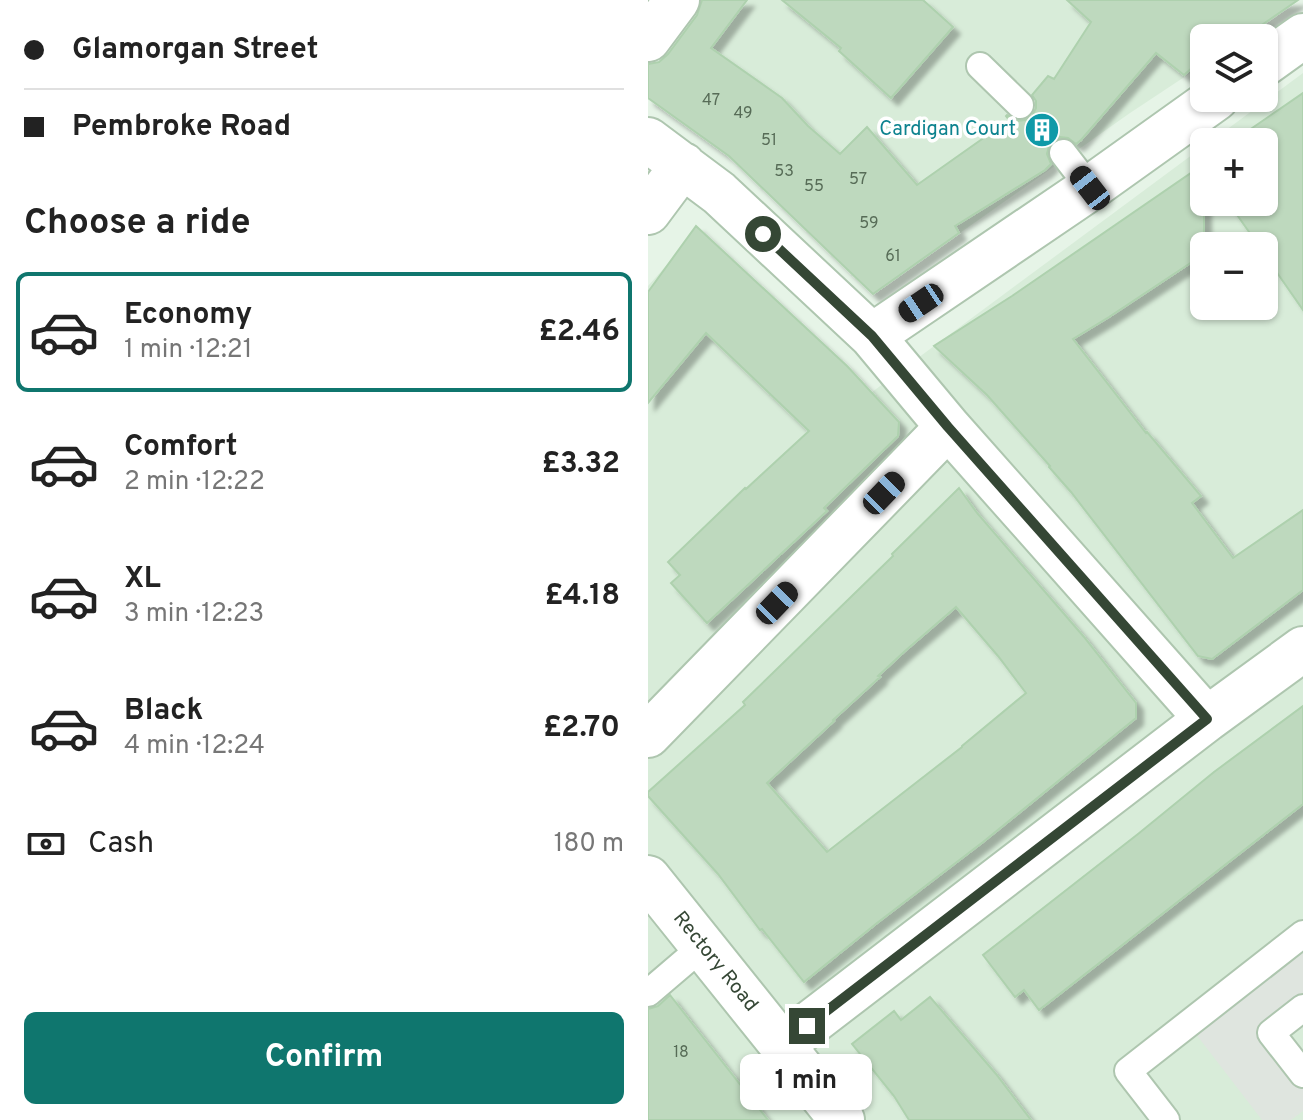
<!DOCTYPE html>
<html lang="en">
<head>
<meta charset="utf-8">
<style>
	body { margin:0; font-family:Overpass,sans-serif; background:#f2f2f2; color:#222; height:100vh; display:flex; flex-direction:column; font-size:30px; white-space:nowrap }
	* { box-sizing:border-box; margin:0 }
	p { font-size:26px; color:#767676 }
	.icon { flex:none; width:44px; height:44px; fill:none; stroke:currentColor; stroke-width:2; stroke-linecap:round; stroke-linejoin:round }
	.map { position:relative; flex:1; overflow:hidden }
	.sheet { display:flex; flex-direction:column; background:#fff; width:648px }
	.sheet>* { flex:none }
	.hud { display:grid; align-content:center; height:176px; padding:0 24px; background:#fff }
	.controls { position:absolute; left:542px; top:24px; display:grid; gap:16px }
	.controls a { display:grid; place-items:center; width:88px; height:88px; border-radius:12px; background:#fff; box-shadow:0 2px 6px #0004; font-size:40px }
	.end { position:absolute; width:36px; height:36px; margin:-18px; border:10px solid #354735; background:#fff; box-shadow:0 0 0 4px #fff }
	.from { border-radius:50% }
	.bubble { position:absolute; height:56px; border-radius:12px; background:#fff; box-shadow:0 2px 6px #0004; font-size:26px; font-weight:700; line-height:56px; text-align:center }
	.car { position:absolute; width:24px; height:48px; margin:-24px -12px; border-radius:10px; box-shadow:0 0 6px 2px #0007; background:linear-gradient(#222 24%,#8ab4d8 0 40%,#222 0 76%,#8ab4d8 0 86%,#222 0) }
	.hud b { display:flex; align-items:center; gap:28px; height:76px; font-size:30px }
	.hud b+b { border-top:2px solid #e0e0e0 }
	.hud i { width:20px; height:20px; background:#222 }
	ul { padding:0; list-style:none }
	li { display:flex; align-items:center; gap:24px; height:120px; margin:0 16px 12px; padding:0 8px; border:4px solid transparent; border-radius:12px }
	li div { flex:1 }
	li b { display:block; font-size:30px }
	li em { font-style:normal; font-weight:700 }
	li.active { border-color:#0f766e }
	li>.icon { width:72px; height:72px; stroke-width:1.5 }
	h2 { padding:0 24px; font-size:36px; line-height:96px }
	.pay { display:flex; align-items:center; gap:20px; height:88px; padding:0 24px; font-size:30px }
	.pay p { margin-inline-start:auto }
	.cta { display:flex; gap:16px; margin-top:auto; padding:16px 24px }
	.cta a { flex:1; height:92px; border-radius:12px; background:#0f766e; color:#fff; font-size:32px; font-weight:700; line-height:92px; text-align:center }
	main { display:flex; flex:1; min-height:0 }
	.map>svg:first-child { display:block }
</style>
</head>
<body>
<main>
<section class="sheet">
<div class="hud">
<b><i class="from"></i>Glamorgan Street</b>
<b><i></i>Pembroke Road</b>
</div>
<h2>Choose a ride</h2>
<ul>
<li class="active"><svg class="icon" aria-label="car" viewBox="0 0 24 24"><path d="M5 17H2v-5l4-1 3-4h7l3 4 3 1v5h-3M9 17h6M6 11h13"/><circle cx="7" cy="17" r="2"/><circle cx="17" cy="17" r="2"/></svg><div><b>Economy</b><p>1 min · 12:21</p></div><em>£2.46</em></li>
<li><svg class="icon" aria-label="car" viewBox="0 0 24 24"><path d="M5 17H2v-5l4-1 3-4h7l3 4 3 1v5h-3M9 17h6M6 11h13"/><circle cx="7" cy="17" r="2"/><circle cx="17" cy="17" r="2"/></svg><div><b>Comfort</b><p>2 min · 12:22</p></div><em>£3.32</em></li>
<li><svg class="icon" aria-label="car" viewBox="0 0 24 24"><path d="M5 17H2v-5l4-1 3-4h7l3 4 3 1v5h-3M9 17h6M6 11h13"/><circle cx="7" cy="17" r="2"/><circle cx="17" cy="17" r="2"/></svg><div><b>XL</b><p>3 min · 12:23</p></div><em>£4.18</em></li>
<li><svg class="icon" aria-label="car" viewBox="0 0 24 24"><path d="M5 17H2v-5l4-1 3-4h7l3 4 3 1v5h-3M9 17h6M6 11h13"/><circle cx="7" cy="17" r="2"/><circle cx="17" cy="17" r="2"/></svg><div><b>Black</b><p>4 min · 12:24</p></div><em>£2.70</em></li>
</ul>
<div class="pay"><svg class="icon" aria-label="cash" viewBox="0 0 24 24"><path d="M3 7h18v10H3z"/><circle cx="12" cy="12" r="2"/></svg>Cash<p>180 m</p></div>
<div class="cta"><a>Confirm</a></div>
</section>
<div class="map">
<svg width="655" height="1120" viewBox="0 0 655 1120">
	<defs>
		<filter id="shadow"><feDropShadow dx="7" dy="7" stdDeviation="2" flood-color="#0004"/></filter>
	</defs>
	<rect width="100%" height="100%" fill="#e6f4e7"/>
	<path fill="#d8ecd9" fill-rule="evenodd" d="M55 0H608L620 8 618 22 594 38H556V64L482 113 234 288 223 285 0 77Z
		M655 73V1120H0V286L43 238 216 398 556 146V202H616V142H562ZM556 246H616V306H556Z"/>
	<path fill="#dfe5df" d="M655 943V1026L634 1043 655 1070V1111L643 1120H614L544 1029Z"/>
	<path fill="#bed9be" stroke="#aed1ae" stroke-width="2" fill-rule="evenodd" filter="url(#shadow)" d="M54 0H99L63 48 134 98 160 126 192 154 219 127 269 185 361 120 358 116 359 115 369 121 377 120 384 116 388 108V101L384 95 400 76 406 79 443 22 419 0H650L595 38H556V57L536 75 508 53 433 140 428 144 420 138 412 137 406 140 401 146 399 154 403 164 397 170 307 226 311 233 225 294 81 156 0 98V64L11 62 20 54 49 15Z
		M134 0H275L305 27 243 98 191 51 193 48Z
		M655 93V310L616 254V246H611L580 202H616V142H586L594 135Z
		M556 164V254L461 317 425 339 498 433 499 432 553 496 544 503 585 558 655 510V590L564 659 550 656 423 492 401 467 402 466 339 395 286 346 364 296Z
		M48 226 199 366 251 422 250 436 176 508 179 511 59 623 23 583 32 575 20 562 97 488 98 489 161 431 58 333 0 403V292Z
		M311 488 329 513 436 637 488 703V718L335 842 229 923 156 982 114 929 112 930 70 874 0 796V792L97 705 95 702 245 556 244 554ZM308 607 350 656 378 693 314 746V747L179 852 119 783 186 721 185 720 232 677 230 676 257 651Z
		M655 706V804L391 1010 376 990 367 997 335 955 490 834 566 772Z
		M22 995 43 1022 120 1120H0V1009L10 1006Z
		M282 997 348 1074 383 1120H261L246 1096 204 1044 246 1011 253 1020Z"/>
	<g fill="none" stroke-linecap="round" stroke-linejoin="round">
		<g stroke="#aec6af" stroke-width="30">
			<path id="service" d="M332 66 372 105
				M415 153 442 188
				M0 993 54 947
				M655 1008 623 1033 655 1074
				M518 1120 480 1071 655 934"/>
		</g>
		<g stroke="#aec6af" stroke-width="48">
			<path id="minor" d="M0 39 29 0
				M616 64 655 36
				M0 140 71 193 224 336 300 427 559 719
				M0 212 35 165
				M224 336 442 188 568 98
				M0 735 300 427
				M0 878 194 1120
				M134 1045 559 719 655 649"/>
		</g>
		<use href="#service" stroke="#fff" stroke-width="26"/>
		<use href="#minor" stroke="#fff" stroke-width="44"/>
	</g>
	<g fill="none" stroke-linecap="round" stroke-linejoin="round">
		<path stroke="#354735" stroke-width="10" d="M115 234 224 336 300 427 559 719 159 1026"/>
	</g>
	<defs>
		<g id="building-disc" transform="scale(1.8)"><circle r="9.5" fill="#0f9aa8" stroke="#fff"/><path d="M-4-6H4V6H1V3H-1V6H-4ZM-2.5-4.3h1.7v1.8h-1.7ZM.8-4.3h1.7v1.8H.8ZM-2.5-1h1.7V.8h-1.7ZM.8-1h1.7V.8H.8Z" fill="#fff"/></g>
	</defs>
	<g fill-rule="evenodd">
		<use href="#building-disc" x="394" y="130"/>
	</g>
	<g text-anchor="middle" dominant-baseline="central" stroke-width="7" stroke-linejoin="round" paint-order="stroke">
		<g font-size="16" fill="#576c57">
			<text x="63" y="101">47</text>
			<text x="95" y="114">49</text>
			<text x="121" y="141">51</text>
			<text x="136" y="172">53</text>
			<text x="210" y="180">57</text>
			<text x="166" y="187">55</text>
			<text x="221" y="224">59</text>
			<text x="245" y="257">61</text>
			<text x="33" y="1053">18</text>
		</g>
		<g font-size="20" fill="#0d838f" stroke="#fff" text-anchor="end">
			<text x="368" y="130">Cardigan Court</text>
		</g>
		<g font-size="20" fill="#354735" stroke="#fff">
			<text transform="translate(67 962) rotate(51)">Rectory Road</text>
		</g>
	</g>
</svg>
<div class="controls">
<a><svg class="icon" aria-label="layers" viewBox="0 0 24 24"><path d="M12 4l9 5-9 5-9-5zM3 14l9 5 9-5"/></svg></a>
<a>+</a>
<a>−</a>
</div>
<i class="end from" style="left:115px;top:234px"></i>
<i class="end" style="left:159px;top:1026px"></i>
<div class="bubble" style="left:92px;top:1054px;width:132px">1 min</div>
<i class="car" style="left:442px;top:188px;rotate:322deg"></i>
<i class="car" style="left:273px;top:303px;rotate:236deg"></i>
<i class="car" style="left:236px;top:493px;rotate:44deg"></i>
<i class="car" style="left:129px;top:603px;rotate:44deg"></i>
</div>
</main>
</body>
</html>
